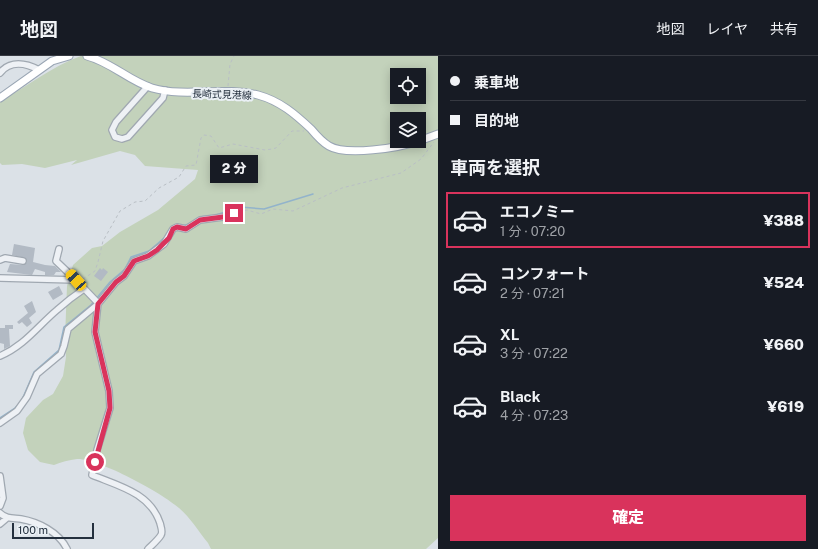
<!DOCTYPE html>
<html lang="ja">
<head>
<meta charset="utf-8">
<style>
	body { margin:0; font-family:"Public Sans","Noto Sans JP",sans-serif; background:#242831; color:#f1f3f6; height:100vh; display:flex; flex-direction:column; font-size:15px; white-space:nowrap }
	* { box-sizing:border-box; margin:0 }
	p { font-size:13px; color:#9ea1a6 }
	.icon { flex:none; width:22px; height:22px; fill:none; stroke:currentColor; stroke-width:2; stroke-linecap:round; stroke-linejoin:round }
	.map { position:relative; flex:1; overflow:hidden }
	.side { display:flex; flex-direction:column; background:#171b24; width:380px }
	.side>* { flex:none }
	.guide { display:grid; align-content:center; height:88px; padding:0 12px; background:#171b24 }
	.tools { position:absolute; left:390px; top:12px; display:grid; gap:8px }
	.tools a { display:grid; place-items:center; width:36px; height:36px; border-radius:0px; background:#171b24; box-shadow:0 2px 10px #0003; font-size:20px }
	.scale { position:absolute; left:12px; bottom:10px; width:82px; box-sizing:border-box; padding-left:4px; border:2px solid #24303e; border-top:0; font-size:11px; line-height:14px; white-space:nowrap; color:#24303e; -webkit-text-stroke:3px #eaf0f5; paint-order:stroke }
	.end { position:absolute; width:18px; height:18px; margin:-9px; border:5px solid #d9335c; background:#fff; box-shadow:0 0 0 2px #fff }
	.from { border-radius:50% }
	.bubble { position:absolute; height:28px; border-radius:0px; background:#171b24; box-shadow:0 2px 10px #0003; font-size:13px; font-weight:800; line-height:28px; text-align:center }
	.car { position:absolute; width:12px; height:24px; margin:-12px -6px; border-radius:5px; box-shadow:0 0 3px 1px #0007; background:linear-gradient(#f5c518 24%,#345 0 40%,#f5c518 0 76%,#345 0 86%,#f5c518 0) }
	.guide b { display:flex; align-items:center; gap:14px; height:38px; font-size:15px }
	.guide b+b { border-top:1px solid #363941 }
	.guide i { width:10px; height:10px; background:#f1f3f6 }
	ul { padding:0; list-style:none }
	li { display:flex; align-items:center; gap:12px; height:56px; margin:0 8px 6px; padding:0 4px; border:2px solid transparent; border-radius:0px }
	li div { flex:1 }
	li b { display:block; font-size:15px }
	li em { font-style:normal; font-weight:800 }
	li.selected { border-color:#d9335c }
	li>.icon { width:36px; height:36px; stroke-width:1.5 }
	h2 { padding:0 12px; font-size:18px; line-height:48px }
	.action { display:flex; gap:8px; margin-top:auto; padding:8px 12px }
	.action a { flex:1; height:46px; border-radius:0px; background:#d9335c; color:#fff; font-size:16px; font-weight:800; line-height:46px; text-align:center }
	header { display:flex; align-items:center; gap:24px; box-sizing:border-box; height:56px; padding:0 20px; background:#171b24; border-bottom:1px solid #363941 }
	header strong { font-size:19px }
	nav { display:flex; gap:22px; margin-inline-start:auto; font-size:14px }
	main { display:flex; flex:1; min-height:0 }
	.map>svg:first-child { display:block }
</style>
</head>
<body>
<header>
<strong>地図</strong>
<nav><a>地図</a><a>レイヤ</a><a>共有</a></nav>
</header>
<main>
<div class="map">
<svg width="438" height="493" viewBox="0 0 438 493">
	<rect width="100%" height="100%" fill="#dbe1e7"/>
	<path fill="#c3d2bb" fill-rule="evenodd" d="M81 0H438V482L426 493H211L208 487C199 476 190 461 179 452 162 437 98 402 77 403 69 404 61 406 54 409L40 406 28 394 23 377 26 362 43 344 53 338 63 320 66 301 65 282 67 230 73 209 92 192 102 190 120 176 158 154 195 123 198 114 145 110 135 99 120 95 71 109 77 104 45 112 22 108 2 109 0 107V45C27 31 52 10 81 0ZM397 19H419V41H397ZM397 63H419V85H397Z"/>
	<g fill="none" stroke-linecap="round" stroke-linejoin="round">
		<path stroke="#92b3cb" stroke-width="1.5" d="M216 159 240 151 264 153 313 138
			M166 179C173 165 175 171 186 169 191 168 194 164 198 162 202 160 206 160 210 160
			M0 362 15 352 21 346 34 316 59 294 64 271 91 249 110 226 125 213 131 201 149 195 164 182"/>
	</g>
	<path fill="#b2bac4" d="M14 188 35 192 33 206 45 209 55 210 61 216H56L54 219H45V216L35 213 32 219 7 216 10 208 23 209 27 206 25 202 12 199Z
		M100 212 102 214 103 212 108 216 101 225 94 220Z
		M59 230 63 238 53 244 48 236Z
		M32 245 36 256 29 262 32 267 27 271 22 266 19 268 17 266 28 257 24 250Z
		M5 269H13V273H9L10 290 4 293V288L0 287V272H5Z"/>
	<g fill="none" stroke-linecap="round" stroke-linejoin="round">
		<g stroke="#a0a8b1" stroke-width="8">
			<path id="minor" d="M0 17C10 4 26 7 39 14
				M148 30 116 66 112 74 115 81 122 83 128 81 163 42 165 34
				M59 193 56 205 76 224
				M0 204 5 202 23 205
				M0 222 76 224 98 247 95 276 109 335 110 352 97 394 92 419C119 430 150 437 160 467 161 471 163 476 161 479 158 484 152 489 148 493
				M0 300C24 290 38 270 57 254 66 246 75 239 84 233
				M0 367 17 355 27 341 37 318 61 298 64 290 68 273 98 248 116 226 124 220 134 205 148 200 164 188 173 173 177 171 186 173 200 164 223 161 234 157
				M0 420 3 442 0 450
				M0 457C6 463 13 462 21 463 38 466 59 476 67 493
				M0 468 7 462"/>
		</g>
		<g stroke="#9aa6b4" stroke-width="9">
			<path id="major" d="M87 0C111 6 129 25 152 32 187 42 224 30 258 39 280 45 295 58 311 73 316 79 322 86 329 90 346 100 399 92 418 85
				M0 42 52 5 69 0
				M419 85 438 78"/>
		</g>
		<path stroke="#b9bfc5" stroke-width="1" stroke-dasharray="3 3" stroke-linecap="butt" d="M228 30 230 8 234 0
			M239 156 247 154 261 158 273 153 293 155 342 132 401 117 421 103 434 86
			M83 223 95 215 98 206 103 185 120 155 135 146 145 145 159 132 179 121 186 110 196 109 201 82 204 79 211 80 219 92 233 88 265 94 272 93 276 92 292 75H304"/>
		<use href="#minor" stroke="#eef1f5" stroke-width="5.5"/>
		<use href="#major" stroke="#fff" stroke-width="7"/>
	</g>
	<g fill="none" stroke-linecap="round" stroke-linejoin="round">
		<path stroke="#d9335c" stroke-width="5" d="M95 406 110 352 109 335 95 276 98 248 116 226 124 220 134 205 148 200 157 194 169 182 173 173 177 171 186 173 200 164 223 161 234 157"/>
	</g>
	<g text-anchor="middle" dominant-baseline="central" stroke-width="4" stroke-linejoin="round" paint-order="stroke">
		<g font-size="10" fill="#24303e" stroke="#eaf0f5">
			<text transform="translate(222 38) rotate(2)">長崎式見港線</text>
		</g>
	</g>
</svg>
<div class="tools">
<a><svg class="icon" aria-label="locate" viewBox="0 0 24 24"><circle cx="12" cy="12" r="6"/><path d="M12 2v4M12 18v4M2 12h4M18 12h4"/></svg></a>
<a><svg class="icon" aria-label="layers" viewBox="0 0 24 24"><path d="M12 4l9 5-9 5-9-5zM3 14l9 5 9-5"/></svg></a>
</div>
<div class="scale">100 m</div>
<i class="end from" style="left:95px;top:406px"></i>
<i class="end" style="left:234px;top:157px"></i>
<div class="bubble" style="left:210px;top:99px;width:48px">2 分</div>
<i class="car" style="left:76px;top:224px;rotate:318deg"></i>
</div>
<section class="side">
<div class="guide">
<b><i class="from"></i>乗車地</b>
<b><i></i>目的地</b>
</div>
<h2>車両を選択</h2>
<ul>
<li class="selected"><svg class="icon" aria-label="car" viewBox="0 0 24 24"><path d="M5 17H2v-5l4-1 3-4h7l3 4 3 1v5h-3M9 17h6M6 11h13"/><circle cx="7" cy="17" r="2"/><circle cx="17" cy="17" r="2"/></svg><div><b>エコノミー</b><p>1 分 · 07:20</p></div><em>¥388</em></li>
<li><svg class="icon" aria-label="car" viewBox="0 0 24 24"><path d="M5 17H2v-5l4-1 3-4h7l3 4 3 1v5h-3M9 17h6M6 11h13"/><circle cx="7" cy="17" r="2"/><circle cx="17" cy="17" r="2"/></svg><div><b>コンフォート</b><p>2 分 · 07:21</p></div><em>¥524</em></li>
<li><svg class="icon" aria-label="car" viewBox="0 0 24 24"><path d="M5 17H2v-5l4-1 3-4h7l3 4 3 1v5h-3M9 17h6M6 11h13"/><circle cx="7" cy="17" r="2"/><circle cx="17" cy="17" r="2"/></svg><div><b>XL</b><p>3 分 · 07:22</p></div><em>¥660</em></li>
<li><svg class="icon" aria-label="car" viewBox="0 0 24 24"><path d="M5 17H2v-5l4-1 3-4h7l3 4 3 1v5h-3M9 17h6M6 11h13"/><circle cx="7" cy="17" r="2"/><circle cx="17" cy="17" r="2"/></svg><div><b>Black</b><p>4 分 · 07:23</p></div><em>¥619</em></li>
</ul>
<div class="action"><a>確定</a></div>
</section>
</main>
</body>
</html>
